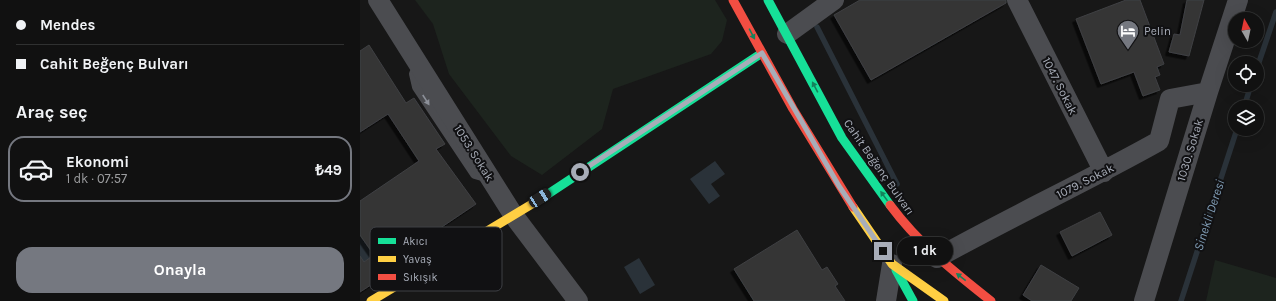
<!DOCTYPE html>
<html lang="tr">
<head>
<meta charset="utf-8">
<style>
	body { margin:0; font-family:Karla,sans-serif; background:#1e1f1f; color:#f1f3f6; height:100vh; display:flex; flex-direction:column; font-size:15px; white-space:nowrap }
	* { box-sizing:border-box; margin:0 }
	p { font-size:13px; color:#9c9d9f }
	.icon { flex:none; width:22px; height:22px; fill:none; stroke:currentColor; stroke-width:2; stroke-linecap:round; stroke-linejoin:round }
	.map { position:relative; flex:1; overflow:hidden }
	.details { display:flex; flex-direction:column; background:#111; width:360px }
	.details>* { flex:none }
	.hud { display:grid; align-content:center; height:88px; padding:0 16px; background:#111 }
	.needle { width:26px; rotate:351deg }
	.tools { position:absolute; left:868px; top:12px; display:grid; gap:8px }
	.tools a { display:grid; place-items:center; width:36px; height:36px; border-radius:50%; background:#111; box-shadow:0 4px 16px #0002,0 0 0 1px #303131; font-size:20px }
	.end { position:absolute; width:18px; height:18px; margin:-9px; border:5px solid #a8adb8; background:#111; box-shadow:0 0 0 2px #111 }
	.from { border-radius:50% }
	.bubble { position:absolute; height:28px; border-radius:14px; background:#111; box-shadow:0 4px 16px #0002,0 0 0 1px #303131; font-size:13px; font-weight:700; line-height:28px; text-align:center }
	.car { position:absolute; width:12px; height:24px; margin:-12px -6px; border-radius:5px; box-shadow:0 0 3px 1px #0007; background:linear-gradient(#222 24%,#8ab4d8 0 40%,#222 0 76%,#8ab4d8 0 86%,#222 0) }
	.hud b { display:flex; align-items:center; gap:14px; height:38px; font-size:15px }
	.hud b+b { border-top:1px solid #303131 }
	.hud i { width:10px; height:10px; background:#f1f3f6 }
	ul { padding:0; list-style:none }
	li { display:flex; align-items:center; gap:12px; height:66px; margin:0 8px 6px; padding:0 8px; border:2px solid transparent; border-radius:16px }
	li div { flex:1 }
	li b { display:block; font-size:15px }
	li em { font-style:normal; font-weight:700 }
	li.on { border-color:#757880 }
	li>.icon { width:36px; height:36px; stroke-width:1.5 }
	h2 { padding:0 16px; font-size:18px; line-height:48px }
	.button { display:flex; gap:8px; margin-top:auto; padding:8px 16px }
	.button a { flex:1; height:46px; border-radius:16px; background:#757880; color:#fff; font-size:16px; font-weight:700; line-height:46px; text-align:center }
	main { display:flex; flex:1; min-height:0 }
	.map>svg:first-child { display:block }
</style>
</head>
<body>
<main>
<section class="details">
<div class="hud">
<b><i class="from"></i>Mendes</b>
<b><i></i>Cahit Beğenç Bulvarı</b>
</div>
<h2>Araç seç</h2>
<ul>
<li class="on"><svg class="icon" aria-label="car" viewBox="0 0 24 24"><path d="M5 17H2v-5l4-1 3-4h7l3 4 3 1v5h-3M9 17h6M6 11h13"/><circle cx="7" cy="17" r="2"/><circle cx="17" cy="17" r="2"/></svg><div><b>Ekonomi</b><p>1 dk · 07:57</p></div><em>₺49</em></li>
</ul>
<div class="button"><a>Onayla</a></div>
</section>
<div class="map">
<svg width="916" height="301" viewBox="0 0 916 301">
	<defs>
		<filter id="shadow"><feDropShadow dx="-3.5" dy="3.5" stdDeviation="0" flood-color="#0009"/></filter>
	</defs>
	<rect width="100%" height="100%" fill="#171717"/>
	<path fill="#1d241e" d="M55 0H355L367 20 362 41 351 54 253 89 242 129 182 175 151 156 89 74 73 24Z
		M855 260 916 278V301H846Z"/>
	<path fill="#2a3239" d="M355 161 365 174 351 184 360 196 349 204 330 179Z
		M0 235 14 256 0 264Z
		M279 258 295 285 280 294 264 267Z"/>
	<g fill="none" stroke-linecap="round" stroke-linejoin="round">
		<path stroke="#2a3239" stroke-width="5.5" d="M457 27 537 184
			M897 68 916 12
			M884 107 891 85
			M821 301 877 129"/>
	</g>
	<path fill="#353536" stroke="#3f4043" filter="url(#shadow)" d="M500 0H646V3L511 80 474 15Z
		M766 0H780L804 64 797 67 800 75 795 77 800 90 783 96 774 72 741 84 716 19Z
		M827 0H844L829 56 809 52 814 34 820 35Z
		M9 45 46 103 54 98 85 144 76 149 116 204 12 274 17 281 0 292V256L4 262 14 255 0 235V201L59 161 28 114 0 132V51Z
		M740 212 752 235 712 256 700 232Z
		M437 230 462 270 467 267 478 284 475 286 485 301H394L374 269Z
		M681 265 719 288 711 301H672L663 295Z"/>
	<g fill="none" stroke-linecap="round" stroke-linejoin="round">
		<path stroke="#4b4c50" stroke-width="10" d="M58 65 54 74 57 87 115 174 129 178"/>
		<path stroke="#4b4c50" stroke-width="20" d="M18 0 154 216 218 301
			M657 0 744 172
			M427 34 474 0
			M577 258C650 217 726 182 799 141L810 99 848 92
			M526 301 532 264
			M784 301 848 92 878 0"/>
		<path stroke="#16e098" stroke-width="9" d="M408 0 482 138 530 205
			M182 198 402 53
			M536 270 553 301"/>
		<path stroke="#ffcf43" stroke-width="9" d="M493 207 532 264 584 301
			M11 301 182 198"/>
		<path stroke="#f24e42" stroke-width="9" d="M373 0 433 109 493 207
			M530 205C559 244 593 271 631 301"/>
	</g>
	<defs><path id="oneway-solid" d="M-6-.8H1V-3.2L6.5 0L1 3.2V.8H-6Z"/></defs>
	<g fill="#14835c">
		<use href="#oneway-solid" transform="translate(392 34) rotate(62)"/>
		<use href="#oneway-solid" transform="translate(455 87) rotate(-118)"/>
		<use href="#oneway-solid" transform="translate(524 196) rotate(-126)"/>
		<use href="#oneway-solid" transform="translate(601 277) rotate(-142)"/>
	</g>
	<use fill="#8c9099" href="#oneway-solid" transform="translate(66 100) rotate(57)"/>
	<g fill="none" stroke-linecap="round" stroke-linejoin="round">
		<path stroke="#a8adb8" stroke-width="5" d="M220 172 402 53 479 186 523 251"/>
	</g>
	<defs>
		<g id="hotel-pin" transform="scale(1.15)"><path d="M0 17L-7.5 6A9.5 9.5 0 1 1 7.5 6Z" fill="#757880" stroke="#111113"/><path d="M-6-4.5h1.5V1H6V5H4.5V3h-9V5H-6ZM-4 0a1.8 1.8 0 1 1 3.6 0ZM.5 0V-2.5h3Q6-2.5 6 0Z" fill="#fff"/></g>
	</defs>
	<g fill-rule="evenodd">
		<use href="#hotel-pin" x="768" y="31"/>
	</g>
	<g text-anchor="middle" dominant-baseline="central" stroke-width="4" stroke-linejoin="round" paint-order="stroke">
		<g font-size="12" fill="#a8adb8" stroke="#111113" text-anchor="start">
			<text x="784" y="31">Pelin</text>
		</g>
		<g font-size="12" fill="#a8adb8" stroke="#111113">
			<text transform="translate(700 86) rotate(63)">1047. Sokak</text>
			<text transform="translate(830 150) rotate(-73)">1030. Sokak</text>
			<text transform="translate(114 153) rotate(58)">1053. Sokak</text>
			<text transform="translate(519 167) rotate(55)">Cahit Beğenç Bulvarı</text>
			<text transform="translate(725 181) rotate(-27)">1079. Sokak</text>
		</g>
		<g font-size="13" font-style="italic" fill="#7f9bb3" stroke="#111113">
			<text transform="translate(849 215) rotate(-72)">Sinekli Deresi</text>
		</g>
	</g>
	<rect x="10" y="227" width="132" height="64" rx="6" fill="#111113" stroke="#3e4045" stroke-width="1"/>
	<rect x="18" y="238" width="18" height="6" fill="#16e098"/>
	<rect x="18" y="256" width="18" height="6" fill="#ffcf43"/>
	<rect x="18" y="274" width="18" height="6" fill="#f24e42"/>
	<g font-size="11" fill="#a8adb8">
		<text x="43" y="245">Akıcı</text>
		<text x="43" y="263">Yavaş</text>
		<text x="43" y="281">Sıkışık</text>
	</g>
</svg>
<div class="tools">
<a><svg class="needle" viewBox="-14 -14 28 28"><path d="M0-13l5 13h-10z" fill="#e53935"/><path d="M0 13l5-13h-10z" fill="#9c9d9f"/></svg></a>
<a><svg class="icon" aria-label="locate" viewBox="0 0 24 24"><circle cx="12" cy="12" r="6"/><path d="M12 2v4M12 18v4M2 12h4M18 12h4"/></svg></a>
<a><svg class="icon" aria-label="layers" viewBox="0 0 24 24"><path d="M12 4l9 5-9 5-9-5zM3 14l9 5 9-5"/></svg></a>
</div>
<i class="end from" style="left:220px;top:172px"></i>
<i class="end" style="left:523px;top:251px"></i>
<div class="bubble" style="left:537px;top:237px;width:56px">1 dk</div>
<i class="car" style="left:180px;top:198px;rotate:57deg"></i>
</div>
</main>
</body>
</html>
